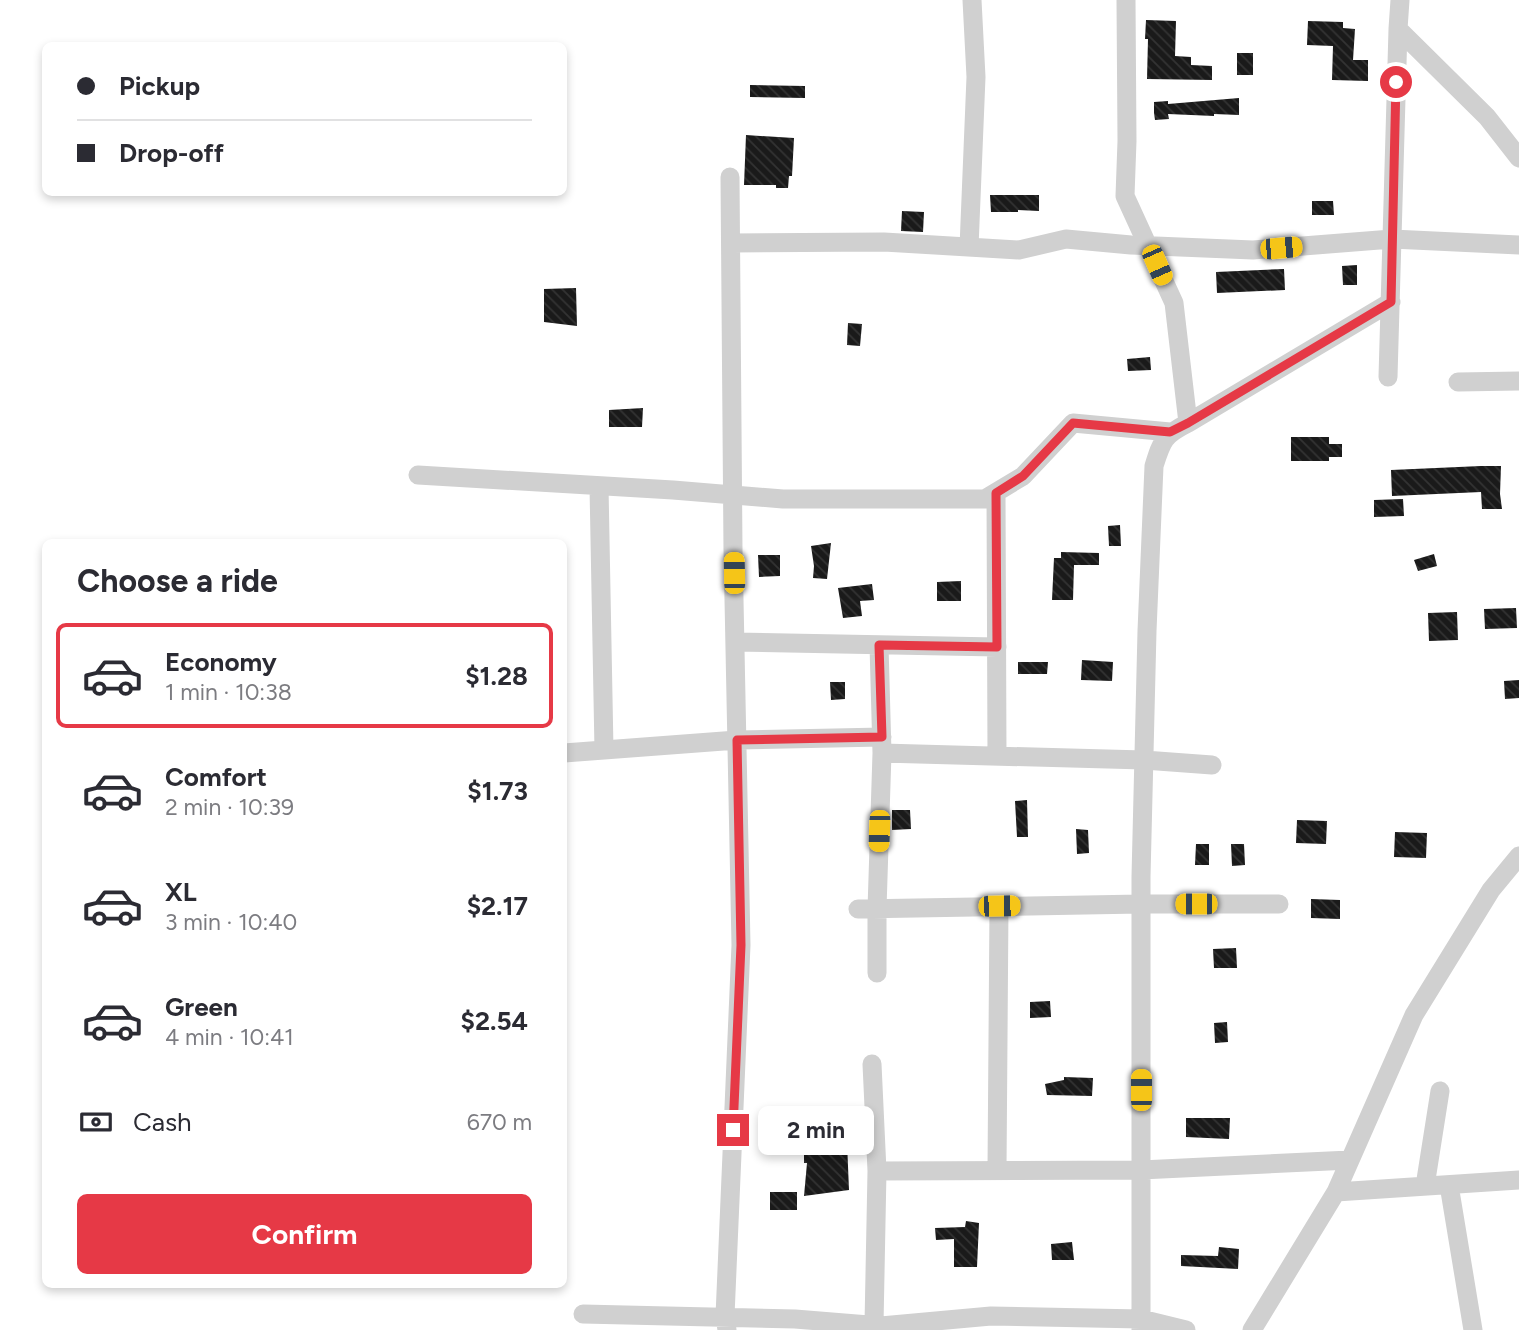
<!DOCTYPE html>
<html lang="en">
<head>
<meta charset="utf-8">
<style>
	body { margin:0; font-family:Figtree,sans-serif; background:#f2f2f3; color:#2b2b33; height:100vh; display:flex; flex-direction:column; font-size:26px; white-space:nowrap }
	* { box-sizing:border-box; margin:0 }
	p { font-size:23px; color:#7c7c81 }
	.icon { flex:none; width:38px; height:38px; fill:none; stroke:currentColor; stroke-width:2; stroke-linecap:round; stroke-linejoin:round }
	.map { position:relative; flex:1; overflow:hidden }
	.side { position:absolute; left:42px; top:539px; width:525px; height:749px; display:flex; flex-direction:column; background:#fff; border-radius:10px; box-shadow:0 4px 10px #0003 }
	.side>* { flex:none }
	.banner { position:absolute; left:42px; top:42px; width:525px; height:154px; border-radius:10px; box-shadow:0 4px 10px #0003; display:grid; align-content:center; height:154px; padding:0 35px; background:#fff }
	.end { position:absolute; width:32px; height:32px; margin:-16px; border:9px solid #e63946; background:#fff; box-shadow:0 0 0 4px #fff }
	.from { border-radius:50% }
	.bubble { position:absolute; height:49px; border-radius:10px; background:#fff; box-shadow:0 4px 10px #0003; font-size:23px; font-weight:700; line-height:49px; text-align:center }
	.car { position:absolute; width:21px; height:42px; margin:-21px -10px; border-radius:9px; box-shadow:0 0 5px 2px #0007; background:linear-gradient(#f5c518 24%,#345 0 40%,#f5c518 0 76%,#345 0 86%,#f5c518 0) }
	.banner b { display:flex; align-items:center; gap:24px; height:66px; font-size:26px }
	.banner b+b { border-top:2px solid #e1e1e2 }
	.banner i { width:18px; height:18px; background:#2b2b33 }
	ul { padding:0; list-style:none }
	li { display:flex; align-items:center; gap:21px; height:105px; margin:0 14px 10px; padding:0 21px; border:4px solid transparent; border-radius:10px }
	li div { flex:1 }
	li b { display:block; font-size:26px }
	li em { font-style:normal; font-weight:700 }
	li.selected { border-color:#e63946 }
	li>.icon { width:63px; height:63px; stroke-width:1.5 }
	h2 { padding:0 35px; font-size:32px; line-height:84px }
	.pay { display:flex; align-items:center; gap:18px; height:77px; padding:0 35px; font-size:26px }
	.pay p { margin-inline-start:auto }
	.primary-button { display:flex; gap:14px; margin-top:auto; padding:14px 35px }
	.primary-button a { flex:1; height:80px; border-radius:10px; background:#e63946; color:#fff; font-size:28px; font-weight:700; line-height:80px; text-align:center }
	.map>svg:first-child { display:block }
</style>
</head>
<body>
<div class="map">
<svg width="1519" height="1330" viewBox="0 0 1519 1330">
	<defs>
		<pattern id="building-back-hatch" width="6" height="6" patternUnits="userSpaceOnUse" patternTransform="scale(1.75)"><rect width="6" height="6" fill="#1a1a1a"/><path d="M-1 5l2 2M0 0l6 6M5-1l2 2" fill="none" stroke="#333"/></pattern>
	</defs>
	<rect width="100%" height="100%" fill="#fff"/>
	<path fill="url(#building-back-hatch)" d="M1146 20 1176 21 1175 56 1191 57V65L1212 66V80L1147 79 1148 39H1145Z
		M1308 21 1343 22V28L1355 29 1353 60H1368V81L1332 80 1333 46 1307 45Z
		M1237 53H1253V75H1237Z
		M750 85 805 86V98L750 97Z
		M1239 98V115L1214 114V116L1168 114 1169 119 1155 120 1154 113V102L1168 101V104Z
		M746 135 794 138 792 176H789L788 188H776V185H744Z
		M990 195H1039V211L1018 210V212H991Z
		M1312 201H1333L1334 215H1312Z
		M902 211 924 212 923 232 901 231Z
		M1357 265V285H1343L1342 266Z
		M1284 269 1285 290 1217 293 1216 272Z
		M576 288 577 326 544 322V289Z
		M848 323 862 324 860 346 847 345Z
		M1150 357 1151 370 1128 371 1127 359Z
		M643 408 642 427H609V410Z
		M1291 437H1329V444H1342V457H1329V461H1291Z
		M1481 466H1501L1500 494 1502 509H1482L1481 492 1392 496 1391 470Z
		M1403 499 1404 516 1374 517V500Z
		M1120 525 1121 546H1109L1108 526Z
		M831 543 827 579 813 578 814 566 811 546Z
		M1061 552 1099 553V565H1074L1073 600H1052L1054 558H1061Z
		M1434 554 1437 566 1418 571 1414 560Z
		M758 555H780V576L759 577Z
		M961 581V601H937V582Z
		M872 584 874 600 860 601 862 616 843 618 838 588Z
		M1516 608 1517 628 1485 629 1484 609Z
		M1457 612 1458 640 1429 641 1428 613Z
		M1082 660 1113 662 1112 681 1081 680Z
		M1018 662H1048L1047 674H1018Z
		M1519 680V698L1505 699 1504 681Z
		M830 682H845V699L831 700Z
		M1027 800 1028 837H1017L1015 801Z
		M892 810H910L911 829 892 830Z
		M1297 820 1327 821 1326 844 1296 843Z
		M1076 829 1088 830 1089 853 1077 854Z
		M1395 832 1427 833 1426 858 1394 857Z
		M1196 844H1209V865H1195Z
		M1231 844H1244L1245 865 1232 866Z
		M1311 899 1340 900V919L1311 918Z
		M1236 948 1237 968H1214L1213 949Z
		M1050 1001 1051 1017 1030 1018V1002Z
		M1227 1022 1228 1042 1215 1043 1214 1023Z
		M1064 1077 1093 1078 1092 1096 1047 1095 1045 1084 1064 1080Z
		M1186 1118H1230L1229 1139 1186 1137Z
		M804 1142H847L849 1190 804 1196 807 1163H804Z
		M770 1192H797V1210H770Z
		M966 1221 979 1223 977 1267H954V1239L936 1240 935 1228 965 1227Z
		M1072 1242 1074 1260H1052L1051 1244Z
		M1219 1247 1239 1249 1238 1269 1181 1266V1255L1218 1256Z"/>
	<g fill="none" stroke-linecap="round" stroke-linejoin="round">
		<path stroke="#d0d0d0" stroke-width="19" d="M1126 0 1127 141 1125 196 1174 303 1188 423
			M1398 29 1487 117 1519 158
			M731 243 884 242 1019 250 1066 239 1131 245 1253 250 1392 239 1519 245
			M969 247 976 77 972 0
			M1388 377 1398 29 1400 0
			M1458 382 1519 381
			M418 475 673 490 783 499H985L1023 476 1073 423 1170 432
			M599 486 604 750
			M996 493 997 756
			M735 642 997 647
			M564 753 737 740 882 737
			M882 753 1144 760 1212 765
			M858 909 1141 904H1279
			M877 973V909L882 753 879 645
			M872 1064 877 1171 874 1325
			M997 1170 999 906
			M877 1171 1141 1170 1350 1160
			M1449 1185 1473 1330
			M1425 1186 1440 1091
			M1336 1192 1414 1015 1491 890 1519 856
			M583 1314 795 1319 881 1326 991 1316 1141 1319 1186 1330
			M727 1330 725 1316 741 945 733 550 730 177
			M1141 1330V877L1147 631 1154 466C1162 440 1164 435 1188 423L1391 302
			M1252 1330 1336 1192 1519 1180"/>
	</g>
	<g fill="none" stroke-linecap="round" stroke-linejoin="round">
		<path stroke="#e63946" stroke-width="9" d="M733 1130 741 945 737 740 882 737 879 645 997 647 996 493 1023 476 1073 423 1170 432 1188 423 1391 302 1396 82"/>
	</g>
</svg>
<i class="end from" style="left:1396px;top:82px"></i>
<i class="end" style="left:733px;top:1130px"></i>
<div class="bubble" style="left:758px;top:1106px;width:116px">2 min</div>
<i class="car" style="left:1281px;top:248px;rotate:85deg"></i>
<i class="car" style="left:1157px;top:265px;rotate:156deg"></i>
<i class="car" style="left:734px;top:573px;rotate:359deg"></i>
<i class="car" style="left:879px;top:831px;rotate:182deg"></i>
<i class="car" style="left:1196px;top:904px;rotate:270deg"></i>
<i class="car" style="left:999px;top:906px;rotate:89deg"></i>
<i class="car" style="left:1141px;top:1090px;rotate:0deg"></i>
<div class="banner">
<b><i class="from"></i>Pickup</b>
<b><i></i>Drop-off</b>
</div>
<section class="side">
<h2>Choose a ride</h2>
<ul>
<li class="selected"><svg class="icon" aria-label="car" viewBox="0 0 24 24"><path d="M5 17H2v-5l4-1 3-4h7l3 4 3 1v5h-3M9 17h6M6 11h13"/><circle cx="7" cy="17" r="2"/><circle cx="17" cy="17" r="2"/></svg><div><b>Economy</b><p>1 min · 10:38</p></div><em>$1.28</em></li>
<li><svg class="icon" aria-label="car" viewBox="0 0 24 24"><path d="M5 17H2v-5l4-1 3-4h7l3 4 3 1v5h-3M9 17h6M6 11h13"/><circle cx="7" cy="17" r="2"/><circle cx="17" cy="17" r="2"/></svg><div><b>Comfort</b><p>2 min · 10:39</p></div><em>$1.73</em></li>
<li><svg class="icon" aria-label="car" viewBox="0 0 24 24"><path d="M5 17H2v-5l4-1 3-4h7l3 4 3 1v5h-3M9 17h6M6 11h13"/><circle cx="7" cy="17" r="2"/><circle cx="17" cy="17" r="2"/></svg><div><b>XL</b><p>3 min · 10:40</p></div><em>$2.17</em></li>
<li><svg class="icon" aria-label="car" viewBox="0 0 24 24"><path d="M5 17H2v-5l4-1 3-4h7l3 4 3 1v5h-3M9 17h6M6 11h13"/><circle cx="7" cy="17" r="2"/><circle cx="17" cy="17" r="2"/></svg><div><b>Green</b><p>4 min · 10:41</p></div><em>$2.54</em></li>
</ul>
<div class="pay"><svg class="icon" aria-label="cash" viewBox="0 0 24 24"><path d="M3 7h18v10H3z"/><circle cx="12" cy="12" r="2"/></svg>Cash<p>670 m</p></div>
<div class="primary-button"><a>Confirm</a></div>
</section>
</div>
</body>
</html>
